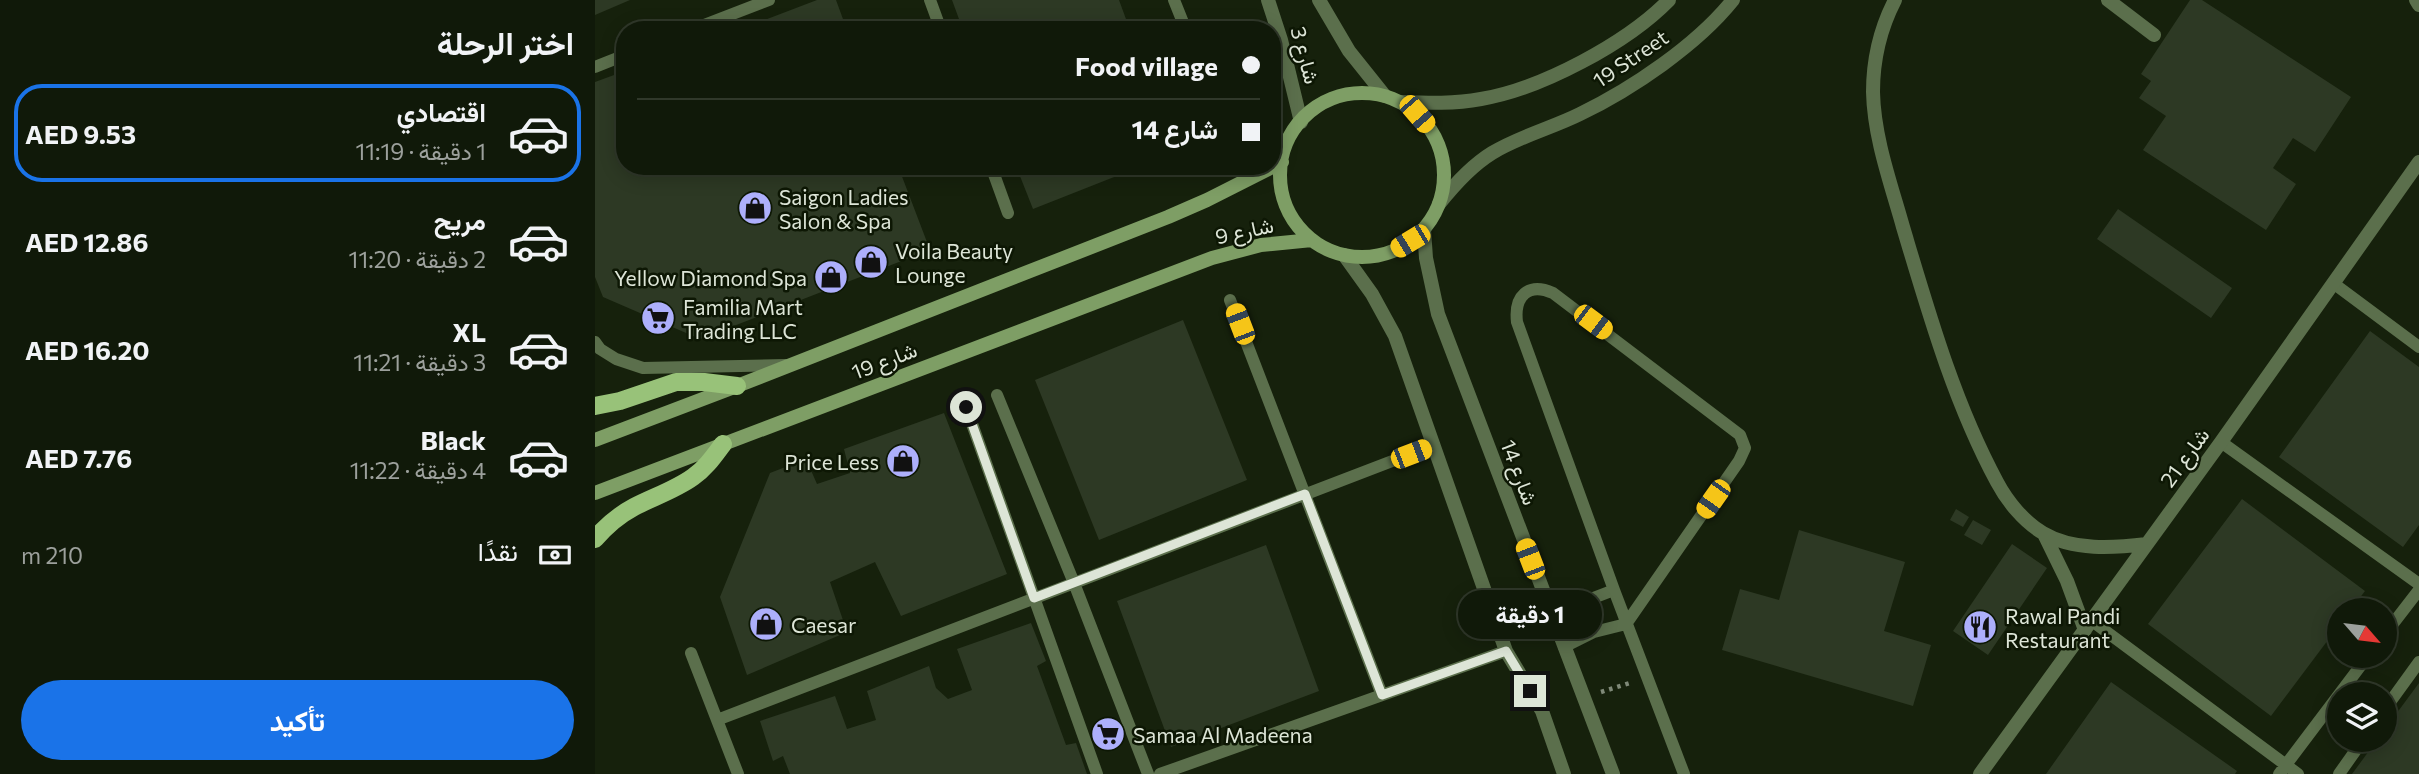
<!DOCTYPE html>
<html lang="ar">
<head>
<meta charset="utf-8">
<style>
	body { margin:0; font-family:Commissioner,Vazirmatn,sans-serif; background:#192212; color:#f1f3f6; direction:rtl; height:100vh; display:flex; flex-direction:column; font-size:26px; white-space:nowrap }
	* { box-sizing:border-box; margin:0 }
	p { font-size:23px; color:#9ca09c }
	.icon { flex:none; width:38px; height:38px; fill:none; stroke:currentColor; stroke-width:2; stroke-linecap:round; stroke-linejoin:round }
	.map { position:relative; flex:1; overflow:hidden; direction:ltr }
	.sheet { display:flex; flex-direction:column; background:#101909; width:595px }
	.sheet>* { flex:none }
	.hud { position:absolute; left:21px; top:21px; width:665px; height:154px; border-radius:28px; box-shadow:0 4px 18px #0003,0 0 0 2px #30382a; direction:rtl; display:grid; align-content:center; height:154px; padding:0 21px; background:#101909 }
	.needle { width:46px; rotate:118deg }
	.buttons { position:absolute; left:1732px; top:598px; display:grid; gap:14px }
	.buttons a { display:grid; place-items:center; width:70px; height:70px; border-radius:50%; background:#101909; box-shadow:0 4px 18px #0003,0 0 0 2px #30382a; font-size:35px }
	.end { position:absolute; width:32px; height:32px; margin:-16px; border:9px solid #dde5d7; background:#111; box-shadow:0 0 0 4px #111 }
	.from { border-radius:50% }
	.bubble { position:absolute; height:49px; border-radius:24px; background:#101909; box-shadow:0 4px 18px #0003,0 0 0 2px #30382a; font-size:23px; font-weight:700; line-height:49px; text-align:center; direction:rtl }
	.car { position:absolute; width:21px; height:42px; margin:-21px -10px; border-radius:9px; box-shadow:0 0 5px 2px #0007; background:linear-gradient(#f5c518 24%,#345 0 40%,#f5c518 0 76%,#345 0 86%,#f5c518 0) }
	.hud b { display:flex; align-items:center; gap:24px; height:66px; font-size:26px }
	.hud b+b { border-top:2px solid #30382a }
	.hud i { width:18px; height:18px; background:#f1f3f6 }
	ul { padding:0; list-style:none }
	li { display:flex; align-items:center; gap:21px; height:98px; margin:0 14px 10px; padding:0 7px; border:4px solid transparent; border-radius:28px }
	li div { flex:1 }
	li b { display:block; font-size:26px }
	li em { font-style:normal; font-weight:700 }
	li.current { border-color:#1a73e8 }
	li>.icon { width:63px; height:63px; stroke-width:1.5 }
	h2 { padding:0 21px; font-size:32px; line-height:84px }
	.pay { display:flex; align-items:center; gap:18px; height:77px; padding:0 21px; font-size:26px }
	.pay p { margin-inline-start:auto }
	.cta { display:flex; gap:14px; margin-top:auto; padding:14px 21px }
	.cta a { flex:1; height:80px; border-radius:42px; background:#1a73e8; color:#fff; font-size:28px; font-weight:700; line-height:80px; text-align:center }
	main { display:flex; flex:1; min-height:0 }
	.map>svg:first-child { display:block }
</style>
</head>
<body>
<main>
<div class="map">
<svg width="1824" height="774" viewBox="0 0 1824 774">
	<rect width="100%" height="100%" fill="#16210c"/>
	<path fill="#2d3924" d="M0 0H35L0 15Z
		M222 0H241L252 30H143Z
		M357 0H524L535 30H368Z
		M1595 0H1607L1756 97 1720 152 1698 138 1678 168 1701 184 1671 230 1548 150 1571 116 1544 98 1556 81 1546 74Z
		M30 71V166H303L335 250 105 339 8 297 0 277V82Z
		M421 166H547L438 209Z
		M1523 209 1637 288 1616 318 1502 239Z
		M588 320 652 480 504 540 440 380Z
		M1775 331 1824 367V525L1808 547 1684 457Z
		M349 413 412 574 306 616 280 562 235 582 252 632 152 675 125 597 175 473 211 459 222 484 255 473 249 449Z
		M1647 499 1770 591 1755 611H1745V624L1676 716 1553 624Z
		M1361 509 1374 517 1368 527 1355 520Z
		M1378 520 1396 530 1387 545 1369 535Z
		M1204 530 1310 562 1289 631 1336 645 1318 706 1127 650 1145 589 1184 600Z
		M1417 544 1452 568 1393 655 1358 631Z
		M671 545 724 691 576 747 522 601Z
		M436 623 451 661 442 666 471 745 481 743 492 774H195L188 756 178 761 165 721 240 696 252 729 281 720 272 691 334 666 341 688 353 699 377 690 362 649Z
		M1516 682 1642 771 1640 774H1451Z
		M1824 683V774H1757L1782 740H1790V729Z"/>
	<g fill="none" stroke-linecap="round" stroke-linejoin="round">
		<path stroke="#7f8978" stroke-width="4.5" stroke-dasharray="3.5 5" stroke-linecap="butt" d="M1006 692 1035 683"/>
		<path stroke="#5b6f4c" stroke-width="12" d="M335 0 346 30
			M579 0 591 30
			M96 30 174 0
			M0 67 30 55
			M396 166 413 213
			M1738 283 1824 347
			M635 300 787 695
			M0 342 5 349 21 359 48 368 191 365
			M402 395 479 583 553 774
			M371 407 502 774
			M1626 442 1824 584
			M953 608 980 605 1019 590
			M1497 621 1703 774
			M1790 634 1824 590
			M969 647 999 632 1031 624 1144 461 1150 448 1145 435 958 293C933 282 919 296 922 322L1019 590 1089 774
			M96 653 143 774
			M1790 709 1824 662
			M122 720 839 445
			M565 774 911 651
			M1684 774 1773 656
			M1744 774 1768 740"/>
		<path stroke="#5b6f4c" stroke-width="14" d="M673 0 686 40 706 122
			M724 0 754 51 790 96
			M1300 0C1285 29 1278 59 1278 92 1279 138 1296 184 1308 227 1334 314 1359 402 1402 482 1412 501 1429 522 1448 533 1478 551 1519 548 1552 544
			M1513 0 1559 35
			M1821 0 1824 5
			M806 102C833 103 859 104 886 99 946 89 1032 43 1074 0
			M844 204C859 185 876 166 897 153 925 136 957 128 985 114 1037 89 1102 45 1138 0
			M829 230 831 258 843 314 1018 774
			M749 255 777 294 800 336 911 651 947 711 969 774
			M1449 534 1472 581 1490 630
			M1385 774 1626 442 1824 162"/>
		<path stroke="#7e9e65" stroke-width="14" d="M685 175a82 82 0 1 1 164 0a82 82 0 1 1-164 0Z
			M0 440 142 386 573 217 612 200 687 162
			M0 493 617 258 666 245 717 240"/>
		<path stroke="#98c279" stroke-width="18" d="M0 406 25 401 81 382H109L142 386
			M0 539C11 526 24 515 39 507 58 497 80 490 98 477 111 468 119 456 128 444"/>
	</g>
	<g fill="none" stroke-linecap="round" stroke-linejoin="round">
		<path stroke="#dde5d7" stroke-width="9" d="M371 407 439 598 710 494 787 695 911 651 935 691"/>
	</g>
	<defs>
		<g id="shop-disc" transform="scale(1.75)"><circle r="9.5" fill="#adaffb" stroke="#0d1704"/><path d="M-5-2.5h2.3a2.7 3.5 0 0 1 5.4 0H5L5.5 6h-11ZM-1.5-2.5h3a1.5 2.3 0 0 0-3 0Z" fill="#111"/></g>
		<g id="supermarket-disc" transform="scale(1.75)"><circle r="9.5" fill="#adaffb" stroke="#0d1704"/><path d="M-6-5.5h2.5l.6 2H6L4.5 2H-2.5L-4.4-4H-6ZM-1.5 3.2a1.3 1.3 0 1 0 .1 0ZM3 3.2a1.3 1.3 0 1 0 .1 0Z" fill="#111"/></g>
		<g id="restaurant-disc" transform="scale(1.75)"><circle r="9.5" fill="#adaffb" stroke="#0d1704"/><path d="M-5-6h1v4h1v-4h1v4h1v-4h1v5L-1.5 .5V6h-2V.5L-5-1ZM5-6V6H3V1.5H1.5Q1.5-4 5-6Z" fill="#111"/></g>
	</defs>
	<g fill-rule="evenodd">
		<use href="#shop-disc" x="160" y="208"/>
		<use href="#shop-disc" x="276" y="262"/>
		<use href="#shop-disc" x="236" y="277"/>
		<use href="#supermarket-disc" x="63" y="318"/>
		<use href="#shop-disc" x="308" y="461"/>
		<use href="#shop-disc" x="171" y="624"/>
		<use href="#restaurant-disc" x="1385" y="627"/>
		<use href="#supermarket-disc" x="513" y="734"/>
	</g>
	<g text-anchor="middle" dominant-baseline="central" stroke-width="5" stroke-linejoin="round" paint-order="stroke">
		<g font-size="21" fill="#dde5d7" stroke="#0d1704">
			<text transform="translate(711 55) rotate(75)">شارع 3</text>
			<text transform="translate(1035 58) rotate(-34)">19 Street</text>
			<text transform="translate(649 230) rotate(-12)">شارع 9</text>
			<text transform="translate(289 360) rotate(-21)">شارع 19</text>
			<text transform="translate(1589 457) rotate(-54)">شارع 21</text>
			<text transform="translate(925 472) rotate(69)">شارع 14</text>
		</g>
		<g font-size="21" fill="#dde5d7" stroke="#0d1704" text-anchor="start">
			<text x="184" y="196">Saigon Ladies<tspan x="184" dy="24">Salon &amp; Spa</tspan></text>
			<text x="300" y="250">Voila Beauty<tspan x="300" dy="24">Lounge</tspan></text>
			<text x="212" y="277" text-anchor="end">Yellow Diamond Spa</text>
			<text x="88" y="306">Familia Mart<tspan x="88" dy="24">Trading LLC</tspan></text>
			<text x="284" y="461" text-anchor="end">Price Less</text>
			<text x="1410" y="615">Rawal Pandi<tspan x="1410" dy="24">Restaurant</tspan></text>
			<text x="196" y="624">Caesar</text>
			<text x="538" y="734">Samaa Al Madeena</text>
		</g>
	</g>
</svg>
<div class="buttons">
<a><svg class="needle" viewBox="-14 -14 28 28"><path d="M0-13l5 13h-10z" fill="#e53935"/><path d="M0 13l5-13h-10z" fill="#9ca09c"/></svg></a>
<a><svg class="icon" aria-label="layers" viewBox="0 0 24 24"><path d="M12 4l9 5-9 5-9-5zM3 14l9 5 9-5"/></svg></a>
</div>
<i class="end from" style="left:371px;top:407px"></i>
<i class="end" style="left:935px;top:691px"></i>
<div class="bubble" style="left:863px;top:590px;width:144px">1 دقيقة</div>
<i class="car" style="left:822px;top:114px;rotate:139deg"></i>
<i class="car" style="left:815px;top:241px;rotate:239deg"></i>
<i class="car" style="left:998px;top:322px;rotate:127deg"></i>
<i class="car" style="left:645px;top:324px;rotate:339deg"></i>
<i class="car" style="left:816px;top:454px;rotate:69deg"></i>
<i class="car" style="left:1118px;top:499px;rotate:215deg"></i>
<i class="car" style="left:935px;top:559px;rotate:339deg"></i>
<div class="hud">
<b><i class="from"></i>Food village</b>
<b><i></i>شارع 14</b>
</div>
</div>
<section class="sheet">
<h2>اختر الرحلة</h2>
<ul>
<li class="current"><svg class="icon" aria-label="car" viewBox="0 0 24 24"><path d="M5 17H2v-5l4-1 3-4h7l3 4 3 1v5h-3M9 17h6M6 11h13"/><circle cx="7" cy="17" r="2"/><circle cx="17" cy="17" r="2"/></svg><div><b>اقتصادي</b><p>1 دقيقة · 11:19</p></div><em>AED 9.53</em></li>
<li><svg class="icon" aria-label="car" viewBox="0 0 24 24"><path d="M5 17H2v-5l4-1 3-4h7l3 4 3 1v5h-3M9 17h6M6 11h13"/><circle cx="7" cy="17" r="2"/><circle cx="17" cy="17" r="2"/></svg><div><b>مريح</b><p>2 دقيقة · 11:20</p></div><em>AED 12.86</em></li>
<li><svg class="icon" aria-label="car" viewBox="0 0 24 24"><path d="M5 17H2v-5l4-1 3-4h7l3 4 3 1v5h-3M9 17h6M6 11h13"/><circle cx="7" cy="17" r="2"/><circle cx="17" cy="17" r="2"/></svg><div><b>XL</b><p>3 دقيقة · 11:21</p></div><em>AED 16.20</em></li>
<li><svg class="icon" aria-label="car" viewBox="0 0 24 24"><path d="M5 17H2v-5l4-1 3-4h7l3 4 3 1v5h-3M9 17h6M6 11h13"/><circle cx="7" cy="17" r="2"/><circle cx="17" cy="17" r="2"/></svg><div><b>Black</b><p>4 دقيقة · 11:22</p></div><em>AED 7.76</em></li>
</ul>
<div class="pay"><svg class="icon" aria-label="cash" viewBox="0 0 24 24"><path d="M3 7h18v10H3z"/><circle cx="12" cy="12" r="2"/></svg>نقدًا<p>210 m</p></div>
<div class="cta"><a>تأكيد</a></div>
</section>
</main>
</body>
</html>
